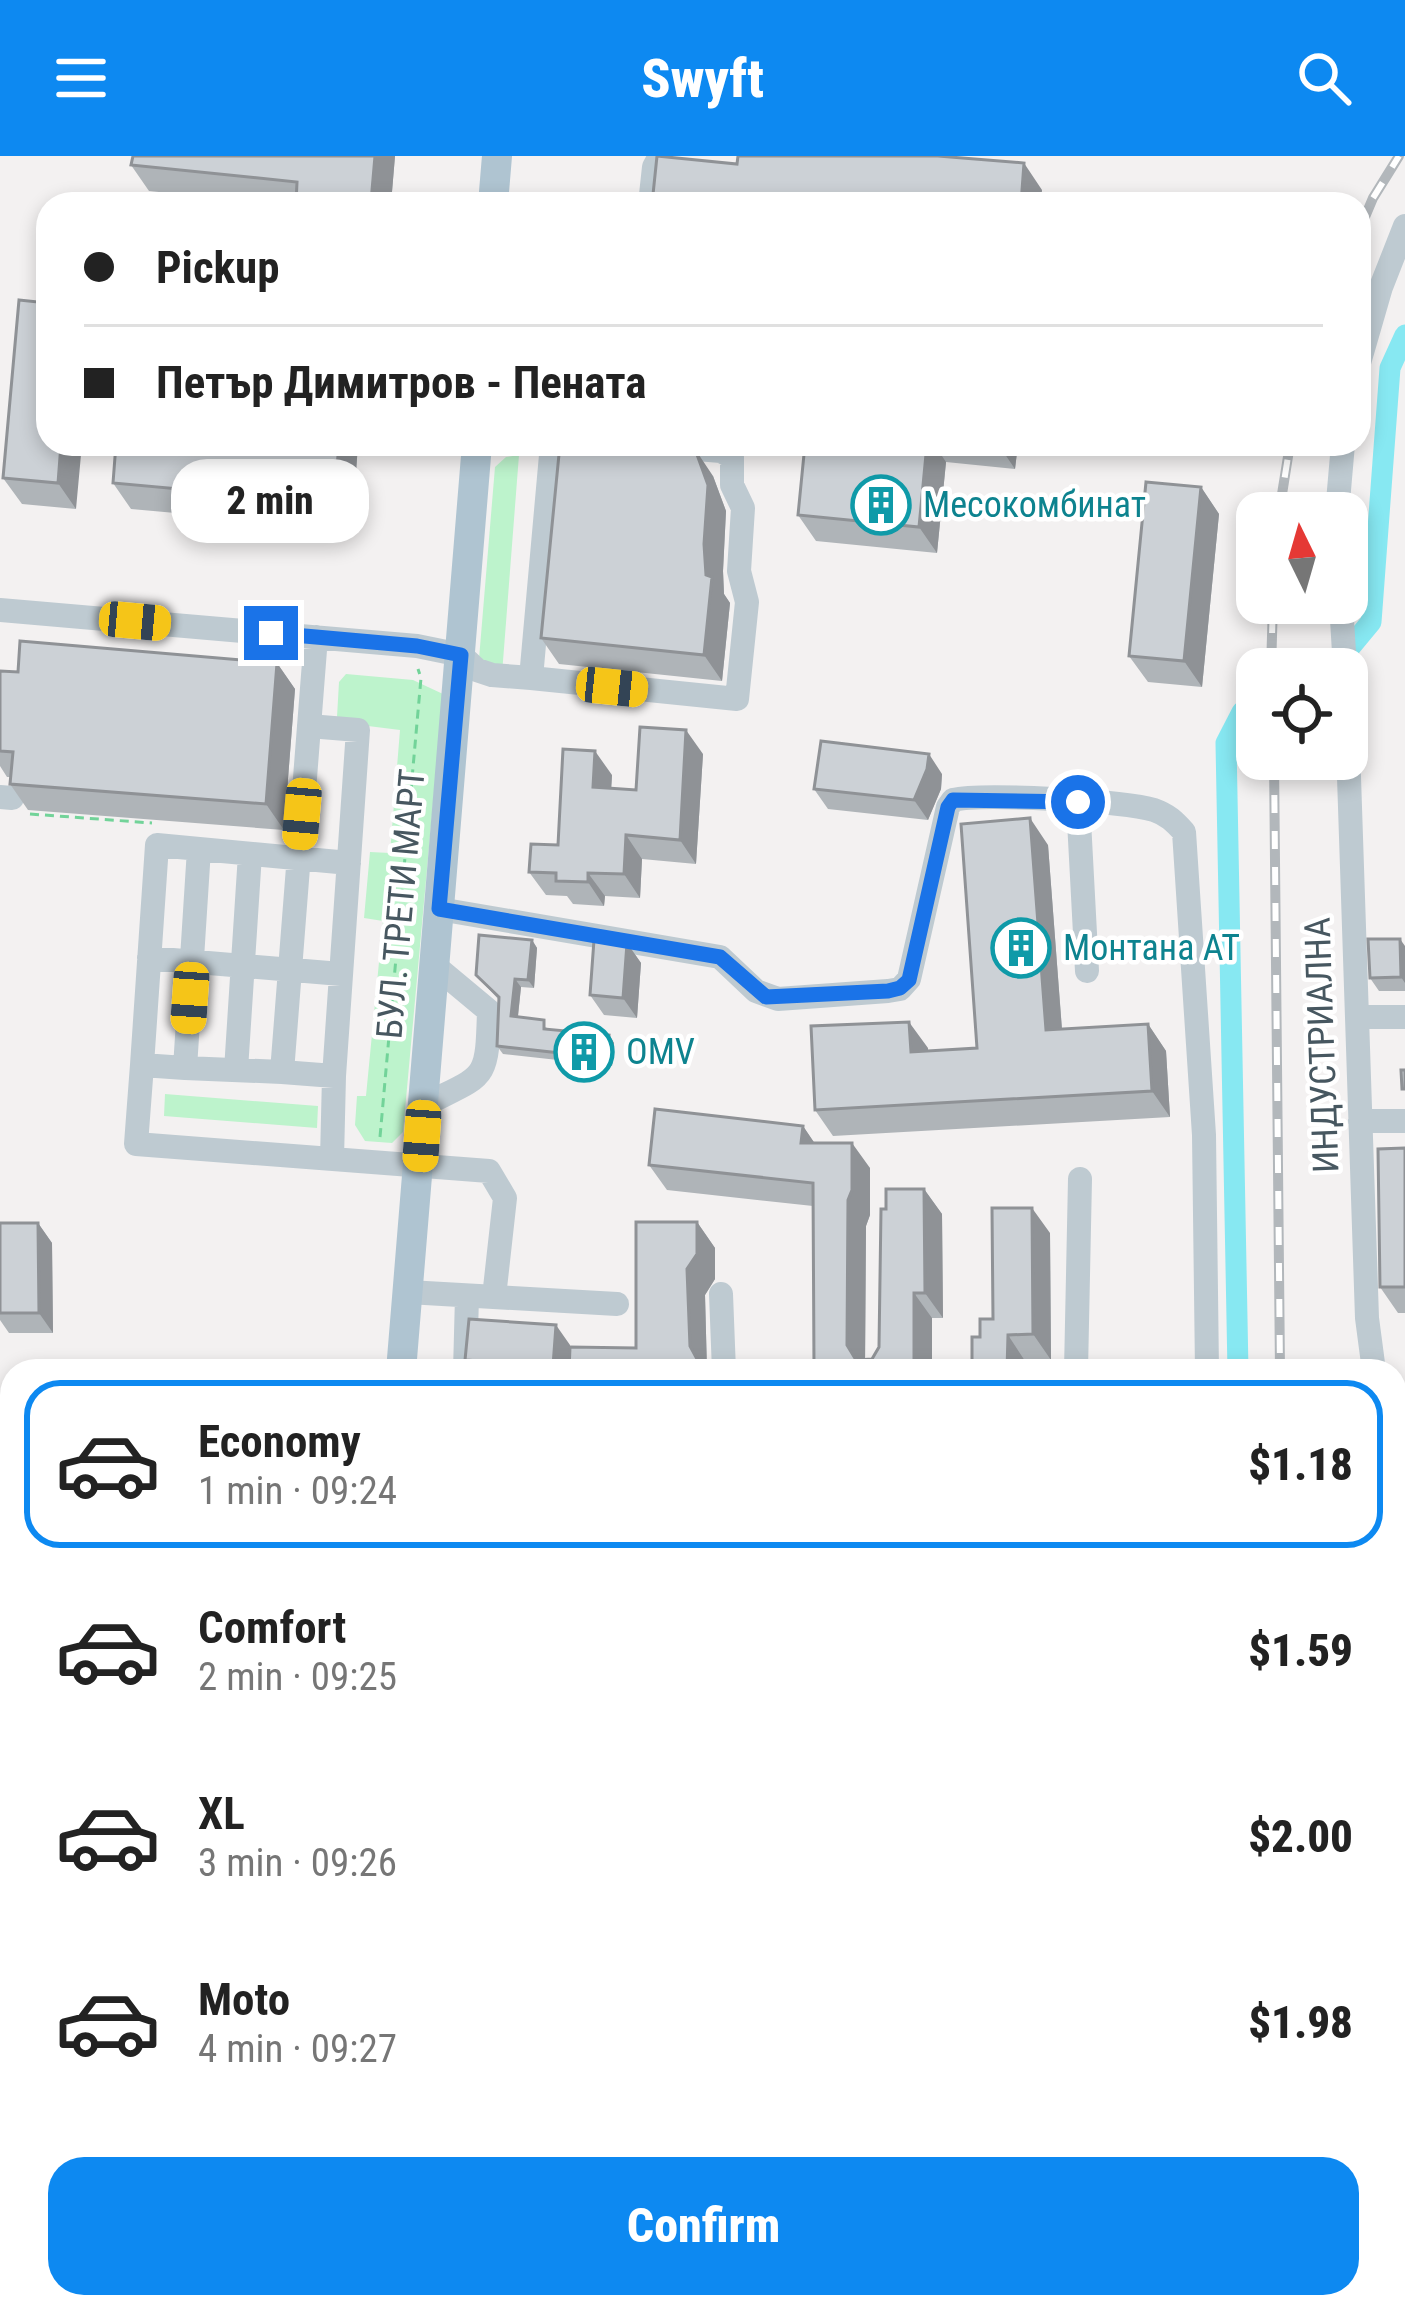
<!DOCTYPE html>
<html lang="en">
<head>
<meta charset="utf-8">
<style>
	body { margin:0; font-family:"Roboto Condensed",sans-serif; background:#f2f2f2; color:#222; height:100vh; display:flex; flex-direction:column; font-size:45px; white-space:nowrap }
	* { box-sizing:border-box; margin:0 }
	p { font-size:39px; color:#767676 }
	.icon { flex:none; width:66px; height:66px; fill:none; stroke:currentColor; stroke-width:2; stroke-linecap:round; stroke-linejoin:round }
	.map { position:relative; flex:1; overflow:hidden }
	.sheet { position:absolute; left:0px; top:1203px; width:1407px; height:960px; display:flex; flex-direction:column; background:#fff; border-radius:36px 36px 0 0; box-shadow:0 6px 18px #0003 }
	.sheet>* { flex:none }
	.banner { position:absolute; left:36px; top:36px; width:1335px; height:264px; border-radius:36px; box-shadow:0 6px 18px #0003; display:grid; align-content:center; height:264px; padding:0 48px; background:#fff }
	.needle { width:78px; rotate:355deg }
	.fabs { position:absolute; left:1236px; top:336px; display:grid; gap:24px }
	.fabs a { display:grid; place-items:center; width:132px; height:132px; border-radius:24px; background:#fff; box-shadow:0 6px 18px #0003; font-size:60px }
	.end { position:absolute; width:54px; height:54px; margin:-27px; border:15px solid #1a73e8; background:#fff; box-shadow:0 0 0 6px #fff }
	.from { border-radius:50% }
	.bubble { position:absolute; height:84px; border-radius:36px; background:#fff; box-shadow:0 6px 18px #0003; font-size:39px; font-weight:800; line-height:84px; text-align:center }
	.car { position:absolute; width:36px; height:72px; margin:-36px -18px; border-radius:15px; box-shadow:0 0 9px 3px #0007; background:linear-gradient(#f5c518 24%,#345 0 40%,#f5c518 0 76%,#345 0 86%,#f5c518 0) }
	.banner b { display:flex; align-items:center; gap:42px; height:114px; font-size:45px }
	.banner b+b { border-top:3px solid #e0e0e0 }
	.banner i { width:30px; height:30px; background:#222 }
	ul { padding:21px 0 0; list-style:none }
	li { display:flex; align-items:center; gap:36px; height:168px; margin:0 24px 18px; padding:0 24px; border:6px solid transparent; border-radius:36px }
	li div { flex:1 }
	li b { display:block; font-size:45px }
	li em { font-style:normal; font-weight:800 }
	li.on { border-color:#0d89f1 }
	li>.icon { width:108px; height:108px; stroke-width:1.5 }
	.cta { display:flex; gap:24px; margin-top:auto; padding:24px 48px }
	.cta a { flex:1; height:138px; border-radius:36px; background:#0d89f1; color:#fff; font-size:48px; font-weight:800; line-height:138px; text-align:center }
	header { display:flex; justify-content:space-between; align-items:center; height:156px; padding:0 48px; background:#0d89f1; color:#fff; font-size:54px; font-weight:800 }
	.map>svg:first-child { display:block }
</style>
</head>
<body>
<header><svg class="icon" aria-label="menu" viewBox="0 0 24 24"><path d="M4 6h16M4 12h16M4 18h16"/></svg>Swyft<svg class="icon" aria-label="search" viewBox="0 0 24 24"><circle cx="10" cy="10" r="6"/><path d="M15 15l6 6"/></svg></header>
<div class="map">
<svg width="1405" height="2163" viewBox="0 0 1405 2163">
	<rect width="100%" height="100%" fill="#f3f1f1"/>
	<path fill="#bdf3cc" d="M519 299 502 518 479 503 495 311 506 301Z
		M346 518 413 524 443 538 403 976 392 987 365 985 355 969 357 940H366L383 765 364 762 370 696 390 697 400 574 344 567 337 561 339 526Z
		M165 938 318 950 317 972 164 960Z"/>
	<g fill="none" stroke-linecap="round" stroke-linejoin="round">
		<path stroke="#87e8f2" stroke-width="21" d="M1332 513 1371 466 1390 212 1405 179
			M1238 1215 1226 587 1242 556 1257 551
			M0 1986 12 1985"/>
		<path stroke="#72d399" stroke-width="3" stroke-dasharray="9 6" stroke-linecap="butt" d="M30 658 152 667
			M380 981 421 522 418 513
			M1395 1404 1405 1405"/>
		<path stroke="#becad1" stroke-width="24" d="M650 48 654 11 660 0
			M1359 207 1381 131 1405 70
			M552 288 531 522 737 543 747 446 739 415 743 352 732 329V301L721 295 637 288
			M1337 357 1343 288
			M1341 447 1345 513
			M0 454 417 490 461 499 477 514 492 519 531 522
			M1347 561 1367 1162 1374 1215
			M309 570 358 574 334 920 282 916 316 481
			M0 641 12 642
			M1078 646 1087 815
			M199 693 185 912 142 909 157 689 349 707
			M439 753 720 801 756 835 778 843 888 835 900 833 909 823 948 651 953 644C982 637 1124 645 1154 654 1168 659 1174 665 1184 676L1204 979 1207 1215
			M149 802 341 818
			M1357 861H1405
			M142 909 136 988 489 1015 505 1042 494 1141
			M185 912 282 916
			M236 914 250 698
			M424 949C486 918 487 926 489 855L435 810
			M1360 965H1405
			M332 1003 334 920
			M408 1136 617 1148
			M721 1138 724 1215
			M465 1215 467 1140
			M1076 1215 1080 1023
			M1395 1300 1405 1331
			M29 2151V2163
			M765 2151V2163
			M1151 2151V2163
			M299 2163V2151
			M336 2163V2151
			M574 2163V2151
			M956 2163V2151"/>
		<path stroke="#afc4d1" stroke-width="30" d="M493 48 497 0
			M401 1215 477 288
			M0 1966H12
			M0 2007H12
			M1172 2151V2163
			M1199 2151 1200 2163"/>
		<g stroke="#b2b7bb" stroke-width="10">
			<path id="rail" d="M1359 75 1373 42 1399 0
				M1279 357 1290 288
				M1271 513 1273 447
				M1274 603 1280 1215
				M1304 2151V2163"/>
		</g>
		<use href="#rail" stroke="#fff" stroke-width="6" stroke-dasharray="18" stroke-linecap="butt"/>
	</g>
	<path fill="#afb4b8" d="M133 0H395L391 47 395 48H275L149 35 131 9Z
		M19 144 76 353 22 348 3 322Z
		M358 288 352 373 131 353 113 327Z
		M805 288H1018L1015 313 946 306 937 397 816 385 798 359Z
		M713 320 726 355 723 415 724 438 730 447 722 525 559 508 541 482Z
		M1201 331 1219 358 1202 531 1148 526 1129 500Z
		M277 507 295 533 284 674 28 654 10 628V621H7L0 610V515L18 516Z
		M703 598 696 708 642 703 640 742 605 740 604 750 573 748 567 740 546 739 529 716 558 689 612 619 611 632 636 634Z
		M942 618 941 633 928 664 828 653 814 633Z
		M1048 689 1062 873 1148 868 1166 895 1170 961 833 980 815 954 928 892V895L977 892Z
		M532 784 537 792 534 832 521 831 518 861 550 873 609 879 614 887 612 910 503 898 497 890 499 844 476 819Z
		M627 787 641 807 637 862 604 859 590 839Z
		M1405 790V835H1379L1370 822Z
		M803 970 814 987 870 1012V1059L866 1070 865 1204 872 1203 879 1191 886 1053 924 1033 942 1058 943 1162H932V1215L814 1211 813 1050 667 1034 649 1009Z
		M1405 992V1157H1398L1380 1131Z
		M697 1066 715 1092V1123L705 1139 707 1215 570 1195 568 1215H473L465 1204 570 1189V1191L636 1192Z
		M0 1067H38L52 1087 53 1177H9L0 1164Z
		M1050 1077 1051 1204 1025 1205 980 1181Z
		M12 1590V1709H0V1591Z"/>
	<path fill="#8f9296" d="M375 0H395L391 48 371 46Z
		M1024 7 1042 34 1041 48H1021Z
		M61 288H82L76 353 58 327Z
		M339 288H358L352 373 334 347Z
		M927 288H934L946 306 937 397 919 371Z
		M998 288H1018L1015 313Z
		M695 293 713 320 726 355 723 415 724 438 730 447 722 525 704 499 706 419Z
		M1201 331 1219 358 1202 531 1184 505Z
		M277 507 295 533 284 674 266 648Z
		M686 574 703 598 696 708 680 684Z
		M595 595 612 619 610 655 593 631Z
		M929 598 942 618 941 633 928 664 914 644Z
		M1030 662 1048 689 1064 901 1046 874Z
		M626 679 642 703 640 742 624 718Z
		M588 717 605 740 604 750 588 726Z
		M1400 783 1405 790V827L1401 821Z
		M532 784 537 792 534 832 528 824Z
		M627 787 641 807 637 862 623 842Z
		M515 823 521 831 517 868 511 860Z
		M909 866 928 892 929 922 911 896Z
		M1148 868 1166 895 1170 961 1152 935Z
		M609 879 614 887 612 910 606 902Z
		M803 970 820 995 801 987Z
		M852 987 870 1012V1059L866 1070 865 1215 847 1189 848 1044Z
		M924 1033 942 1058 943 1162 925 1137Z
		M1032 1052 1050 1077 1051 1204 1033 1178Z
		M697 1066 715 1092V1123L705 1139 707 1215H697L690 1190 687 1113Z
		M38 1067 52 1087 53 1177 39 1157Z
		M914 1137 932 1162V1215H914Z
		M556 1169 570 1189 568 1215H557L553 1210Z
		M1008 1179 1025 1205V1215H1007Z
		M1395 1465 1402 1475V1736L1395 1726Z
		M0 2042 7 2052V2090L0 2079Z
		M1395 2146 1405 2160V2163H1388V2151H1395Z
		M83 2151H85L93 2163H83Z"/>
	<path fill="#ccd1d6" stroke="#8f9296" stroke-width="3" d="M133 0H375L371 46 394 48H296L297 26 131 9Z
		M657 0 737 8 738 0H938L1024 7 1021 48H652Z
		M19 144 48 147V288H61L58 327 3 322Z
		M116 288H339L334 347 113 327Z
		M560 288H638L695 293 708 329 704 388 706 419 712 421 704 499 541 482Z
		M805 288H927L919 371 798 359Z
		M1146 326 1201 331 1184 505 1129 500Z
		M20 485 277 507 266 648 10 628 13 596 0 595V515L18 516Z
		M640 571 686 574 680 684 626 679 624 718 588 717V726L556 725V717L529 716 531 688 558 689 563 593 595 595 593 631 636 634Z
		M821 585 929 598 927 613 914 644 814 633Z
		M1030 662 1046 874 1148 868 1152 935 815 954 811 870 909 866 911 896 977 892 961 668Z
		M479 779 532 784 528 824 515 823 511 860 544 864V873L609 879 606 902 497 890 499 841 476 819Z
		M1368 783H1400L1401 821 1370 822Z
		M594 784 627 787 623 842 590 839Z
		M1401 914H1405V933H1402Z
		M655 953 803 970 801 987H852V1034L848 1044 847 1189 856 1204 872 1203 879 1191 881 1053H886V1033H924L925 1137H914V1215H781V1211H814L813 1027 649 1009Z
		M1405 992V1131H1380L1378 993Z
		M992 1052H1032L1033 1178 1008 1179 1007 1215H972V1181H980V1163H993Z
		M636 1066H697V1098L687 1113 690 1190 697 1203V1215H569L570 1191 636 1192Z
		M0 1067H38L39 1157H0Z
		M469 1163 556 1169 553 1210 465 1204Z
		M281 1208 333 1214V1215H280Z
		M12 1590V1685H0V1591Z
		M44 2151H83V2163H44Z
		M1340 2151H1388V2163H1340Z"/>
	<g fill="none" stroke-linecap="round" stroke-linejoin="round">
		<path stroke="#1a73e8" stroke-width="15" d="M271 477 417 490 461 499 439 753 720 801 766 841 888 835 900 832 909 824 948 651 953 644 1078 646"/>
	</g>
	<defs>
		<g id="building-ring" transform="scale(3)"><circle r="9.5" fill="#fff" stroke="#0f9aa8" stroke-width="1.5"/><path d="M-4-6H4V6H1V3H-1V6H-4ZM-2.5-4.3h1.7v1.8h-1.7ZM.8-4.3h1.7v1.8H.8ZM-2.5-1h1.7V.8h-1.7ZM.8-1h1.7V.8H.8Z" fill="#0f9aa8"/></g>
	</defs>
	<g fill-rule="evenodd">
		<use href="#building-ring" x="881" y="349"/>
		<use href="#building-ring" x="1021" y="792"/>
		<use href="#building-ring" x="584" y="896"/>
	</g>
	<g text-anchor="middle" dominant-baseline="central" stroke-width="9" stroke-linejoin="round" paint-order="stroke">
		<g font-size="36" fill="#0d838f" stroke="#fff" text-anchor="start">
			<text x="923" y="349">Месокомбинат</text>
			<text x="1063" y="792">Монтана АТ</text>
			<text x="626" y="896">OMV</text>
		</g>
		<g font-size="36" fill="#475760" stroke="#fff">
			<text transform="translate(401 748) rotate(-85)">БУЛ. ТРЕТИ МАРТ</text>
			<text transform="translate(1322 889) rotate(-92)">ИНДУСТРИАЛНА</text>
		</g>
	</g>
</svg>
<div class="fabs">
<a><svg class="needle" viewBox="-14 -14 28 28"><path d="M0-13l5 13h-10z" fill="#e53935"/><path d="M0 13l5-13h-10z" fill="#767676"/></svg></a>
<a><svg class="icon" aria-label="locate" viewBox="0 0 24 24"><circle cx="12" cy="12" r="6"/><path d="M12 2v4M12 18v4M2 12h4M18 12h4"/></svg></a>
</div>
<i class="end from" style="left:1078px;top:646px"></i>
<i class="end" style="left:271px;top:477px"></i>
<div class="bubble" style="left:171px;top:303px;width:198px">2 min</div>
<i class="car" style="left:135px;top:465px;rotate:95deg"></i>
<i class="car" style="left:612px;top:531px;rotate:96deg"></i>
<i class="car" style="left:302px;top:658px;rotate:185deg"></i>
<i class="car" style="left:190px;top:842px;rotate:184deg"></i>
<i class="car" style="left:422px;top:980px;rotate:184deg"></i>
<div class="banner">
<b><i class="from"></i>Pickup</b>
<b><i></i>Петър Димитров - Пената</b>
</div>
<section class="sheet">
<ul>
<li class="on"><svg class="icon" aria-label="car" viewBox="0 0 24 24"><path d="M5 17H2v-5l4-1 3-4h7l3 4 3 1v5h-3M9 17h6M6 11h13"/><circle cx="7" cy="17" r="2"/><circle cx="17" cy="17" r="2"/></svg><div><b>Economy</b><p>1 min · 09:24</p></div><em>$1.18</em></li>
<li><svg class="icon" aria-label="car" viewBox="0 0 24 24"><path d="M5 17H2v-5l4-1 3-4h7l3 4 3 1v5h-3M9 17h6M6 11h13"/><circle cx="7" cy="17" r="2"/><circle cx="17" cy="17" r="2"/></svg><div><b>Comfort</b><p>2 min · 09:25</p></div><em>$1.59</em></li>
<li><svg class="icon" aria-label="car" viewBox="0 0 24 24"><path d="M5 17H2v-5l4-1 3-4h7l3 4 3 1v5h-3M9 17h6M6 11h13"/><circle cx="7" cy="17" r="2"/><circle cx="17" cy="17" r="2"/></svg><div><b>XL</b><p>3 min · 09:26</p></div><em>$2.00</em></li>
<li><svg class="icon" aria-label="car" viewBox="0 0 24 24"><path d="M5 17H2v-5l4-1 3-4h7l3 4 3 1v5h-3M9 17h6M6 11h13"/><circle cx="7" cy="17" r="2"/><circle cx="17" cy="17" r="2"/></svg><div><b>Moto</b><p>4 min · 09:27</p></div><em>$1.98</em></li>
</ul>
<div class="cta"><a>Confirm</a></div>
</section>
</div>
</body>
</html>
